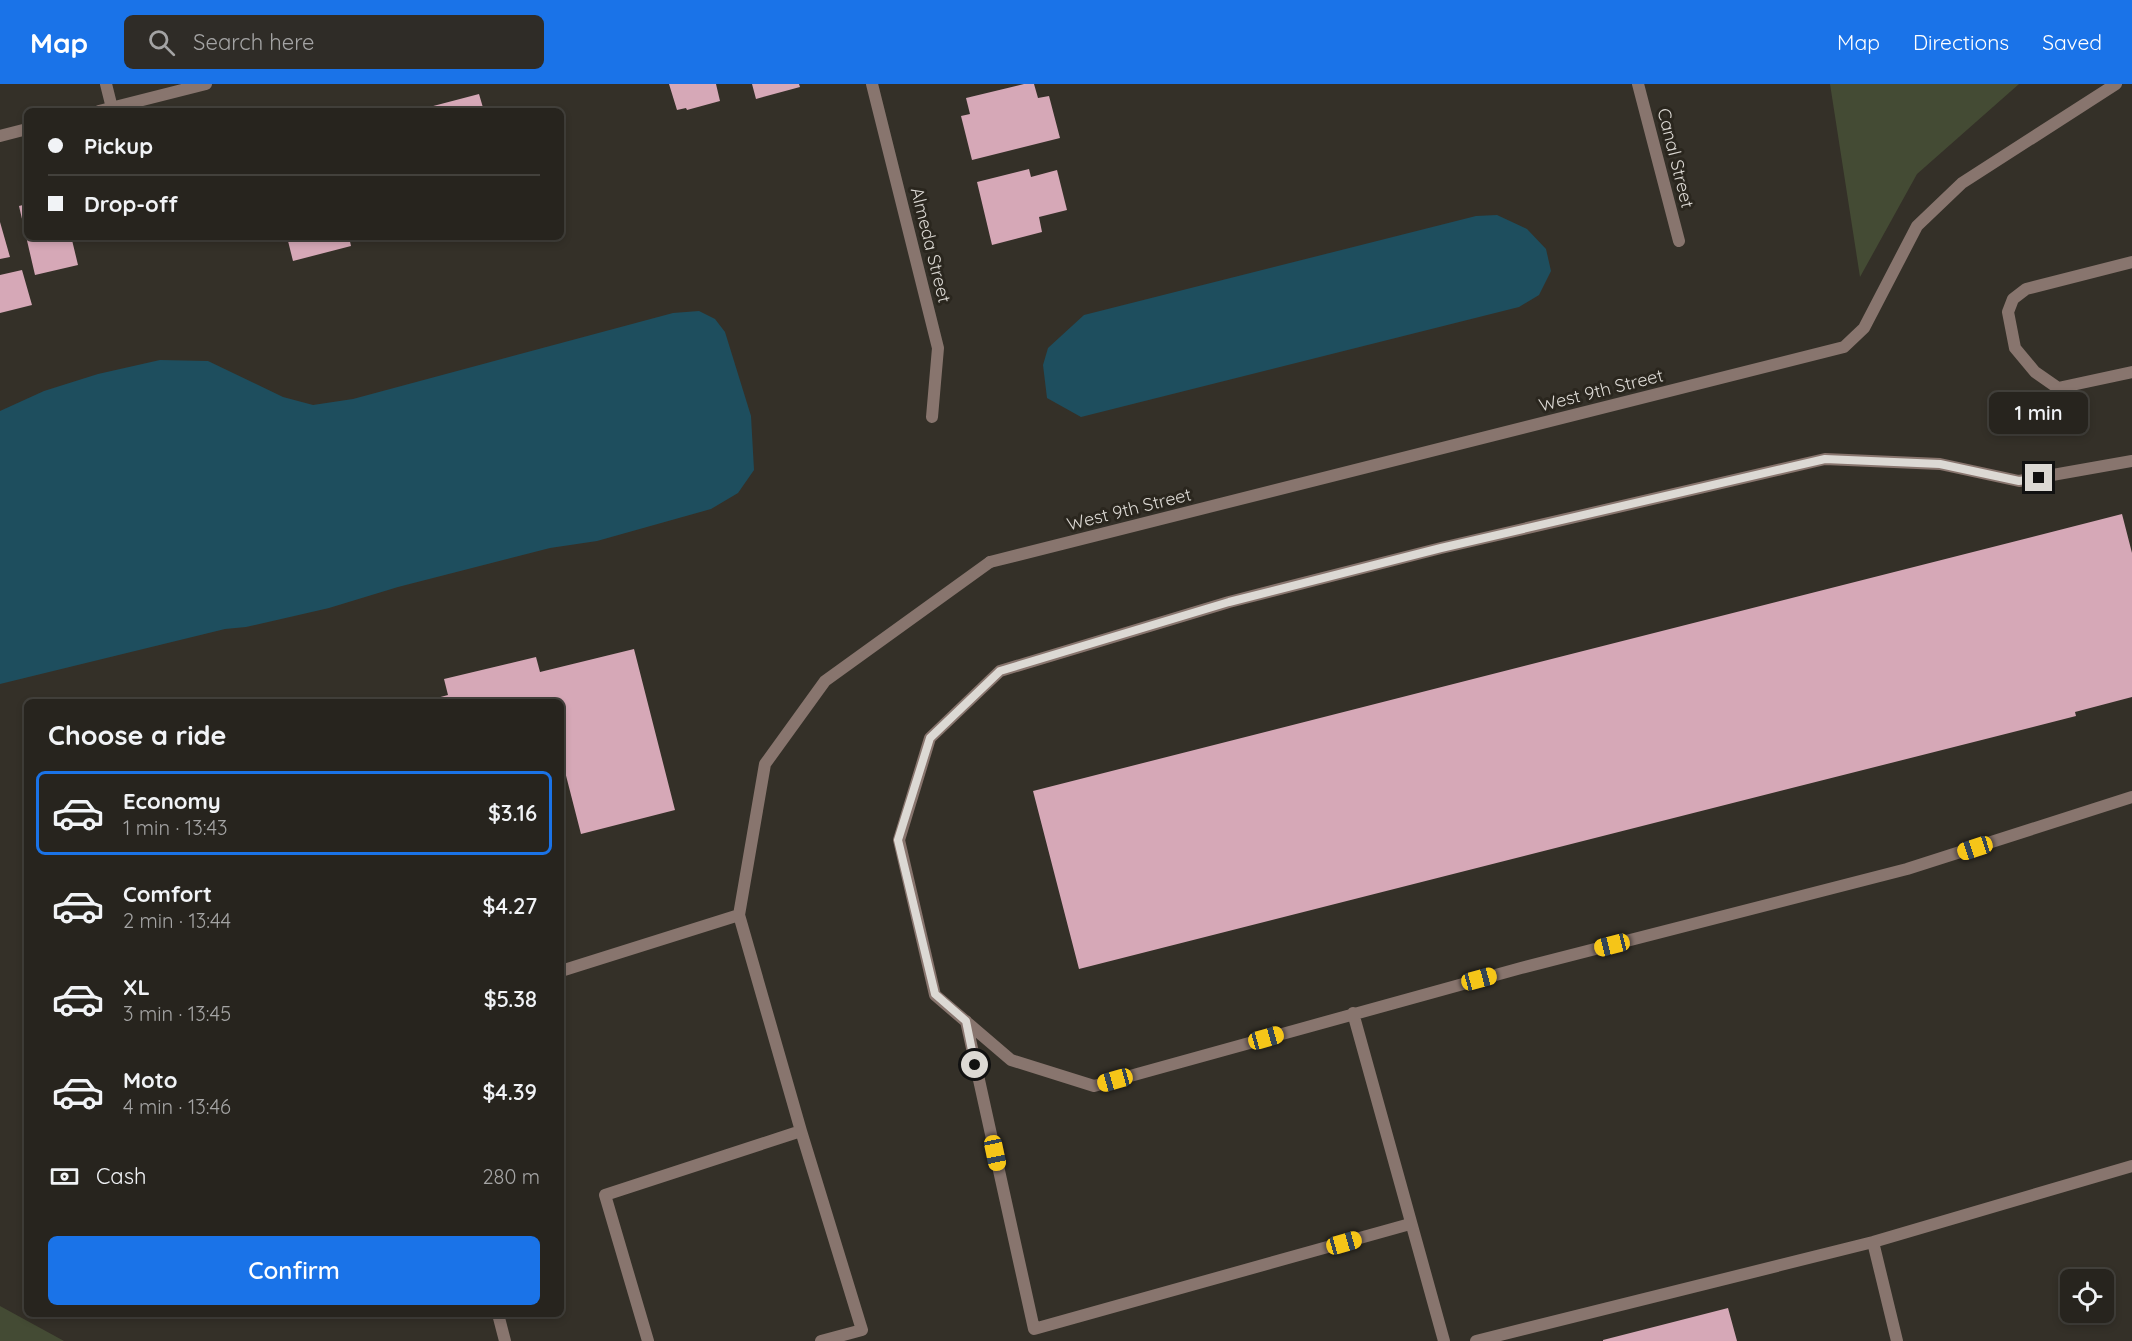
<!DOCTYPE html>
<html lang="en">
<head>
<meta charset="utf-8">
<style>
	body { margin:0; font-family:Quicksand,sans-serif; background:#2f2c27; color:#f1f3f6; height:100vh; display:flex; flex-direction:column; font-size:22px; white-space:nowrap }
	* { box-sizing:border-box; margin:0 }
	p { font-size:20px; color:#a4a4a4 }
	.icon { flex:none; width:33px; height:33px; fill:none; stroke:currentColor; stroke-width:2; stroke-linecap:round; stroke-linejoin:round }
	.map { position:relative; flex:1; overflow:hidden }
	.side { position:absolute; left:24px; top:615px; width:540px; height:618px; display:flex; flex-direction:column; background:#27241e; border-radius:9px; box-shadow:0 3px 9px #0003,0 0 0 2px #43413c }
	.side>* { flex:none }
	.top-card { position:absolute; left:24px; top:24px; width:540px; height:132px; border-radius:9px; box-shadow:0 3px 9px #0003,0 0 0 2px #43413c; display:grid; align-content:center; height:132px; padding:0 24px; background:#27241e }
	.buttons { position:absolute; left:2060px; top:1185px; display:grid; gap:12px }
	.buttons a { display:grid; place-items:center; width:54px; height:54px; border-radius:9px; background:#27241e; box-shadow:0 3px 9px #0003,0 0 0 2px #43413c; font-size:30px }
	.end { position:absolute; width:27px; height:27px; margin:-14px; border:8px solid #dcd9d4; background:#111; box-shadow:0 0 0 3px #111 }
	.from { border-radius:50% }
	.bubble { position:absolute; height:42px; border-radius:9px; background:#27241e; box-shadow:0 3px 9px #0003,0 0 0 2px #43413c; font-size:20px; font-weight:600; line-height:42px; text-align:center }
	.car { position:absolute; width:18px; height:36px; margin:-18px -9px; border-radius:8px; box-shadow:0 0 4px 2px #0007; background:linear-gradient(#f5c518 24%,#345 0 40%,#f5c518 0 76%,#345 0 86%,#f5c518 0) }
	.top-card b { display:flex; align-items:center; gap:21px; height:57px; font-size:22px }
	.top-card b+b { border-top:2px solid #43413c }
	.top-card i { width:15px; height:15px; background:#f1f3f6 }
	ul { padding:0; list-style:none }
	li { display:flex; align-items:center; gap:18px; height:84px; margin:0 12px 9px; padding:0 12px; border:3px solid transparent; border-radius:9px }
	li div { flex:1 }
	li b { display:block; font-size:22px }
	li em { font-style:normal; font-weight:600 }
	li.current { border-color:#1a73e8 }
	li>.icon { width:54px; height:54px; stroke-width:1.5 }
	h2 { padding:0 24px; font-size:27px; line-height:72px }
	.pay { display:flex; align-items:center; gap:15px; height:66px; padding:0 24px; font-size:22px }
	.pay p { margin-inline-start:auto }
	.action { display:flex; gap:12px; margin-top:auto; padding:12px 24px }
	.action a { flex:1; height:69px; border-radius:9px; background:#1a73e8; color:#fff; font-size:24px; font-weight:600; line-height:69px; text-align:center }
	header { display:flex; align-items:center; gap:36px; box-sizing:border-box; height:84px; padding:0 30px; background:#1a73e8; color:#fff }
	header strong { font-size:28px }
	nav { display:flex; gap:33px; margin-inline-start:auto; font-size:21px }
	.search { width:420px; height:54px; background:#2f2c27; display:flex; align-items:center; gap:15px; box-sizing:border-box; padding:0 21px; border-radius:9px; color:#a4a4a4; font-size:22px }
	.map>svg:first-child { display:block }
</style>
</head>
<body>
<header>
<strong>Map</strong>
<div class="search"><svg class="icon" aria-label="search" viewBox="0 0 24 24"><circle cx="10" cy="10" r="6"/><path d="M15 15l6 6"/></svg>Search here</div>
<nav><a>Map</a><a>Directions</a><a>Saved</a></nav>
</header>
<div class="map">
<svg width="2132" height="1257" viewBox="0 0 2132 1257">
	<rect width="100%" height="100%" fill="#343028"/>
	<path fill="#444b34" d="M1830 0H2019L1917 90 1860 193Z
		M0 1222 64 1257H0Z"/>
	<path fill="#1e4e5e" d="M1497 131 1527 145 1546 165 1551 187 1539 211 1519 223 1081 333 1047 314 1043 281 1048 264 1084 231 1476 132Z
		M699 227 715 235 725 248 751 332 754 386 738 409 711 425 597 457 550 464 398 503 329 524 246 543 225 545 0 600V327L44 307 98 290 160 276 208 277 283 313 313 321 353 315 673 229Z"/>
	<path fill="#d6a8b7" d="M669 0H716L720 17 687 26 686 24 677 26Z
		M752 0H799L800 3 756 15Z
		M1024 0H1034L1038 14 1049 12 1060 54 972 76 961 32 970 30 966 14Z
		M479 10 484 27H418V26Z
		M1029 85 1031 93 1057 86 1067 126 1039 133 1042 148 992 161 977 98Z
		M27 120V153H79L72 156 78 181 35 191 19 122Z
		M0 138 10 173 0 175Z
		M287 153H349L351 162 293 177Z
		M22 186 32 221 0 229V191Z
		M2122 430 2132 469V613L2075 628 2076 632 1079 885 1033 707Z
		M634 565 675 726 581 750 561 672V618H422L448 611 444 595 536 573 540 588Z
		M1728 1224 1737 1257H1603V1256Z"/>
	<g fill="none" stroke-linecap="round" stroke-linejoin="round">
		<path stroke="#88756e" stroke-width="12" d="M2132 178 2026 205 2013 215 2008 228 2015 264 2035 288 2058 304 2132 288
			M2132 377 2019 397 1940 380 1825 375 1441 464 1229 518 1000 587 930 654 899 756 935 911 1011 976 1094 1002 1521 884 1907 785 2132 713
			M561 887 739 831
			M1353 929 1444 1257
			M966 937 1034 1245 1410 1140
			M1873 1158 1897 1257
			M498 1230 505 1257
			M648 1257 605 1111 801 1047
			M821 1257 862 1246 801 1047 739 831 765 680 825 597 990 478
			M1476 1257 1873 1158 2132 1082"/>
		<path stroke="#88756e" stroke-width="12" d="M106 0 112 24
			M872 0 938 264 932 333
			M1638 0 1679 157
			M99 27 206 0
			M0 52 27 45
			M990 478 1844 263 1864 244 1917 142 1962 99 2116 0"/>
	</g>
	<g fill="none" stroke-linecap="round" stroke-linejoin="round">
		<path stroke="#dcd9d4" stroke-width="8" d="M975 981 966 937 935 910 898 756 930 654 1000 587 1229 518 1441 464 1825 375 1940 380 2019 397 2039 394"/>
	</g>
	<g text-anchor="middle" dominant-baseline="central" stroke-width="6" stroke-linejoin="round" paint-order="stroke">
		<g font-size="18" fill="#dcd9d4" stroke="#2a261e">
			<text transform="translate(1676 74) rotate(76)">Canal Street</text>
			<text transform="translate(931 161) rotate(76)">Almeda Street</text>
			<text transform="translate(1601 306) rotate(-14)">West 9th Street</text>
			<text transform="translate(1129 425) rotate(-14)">West 9th Street</text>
		</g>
	</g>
</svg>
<div class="buttons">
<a><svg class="icon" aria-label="locate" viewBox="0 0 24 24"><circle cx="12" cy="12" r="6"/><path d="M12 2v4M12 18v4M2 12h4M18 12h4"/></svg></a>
</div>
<i class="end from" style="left:975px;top:981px"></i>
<i class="end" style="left:2039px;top:394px"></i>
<div class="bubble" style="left:1989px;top:308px;width:99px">1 min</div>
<i class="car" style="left:1975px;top:764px;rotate:252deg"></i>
<i class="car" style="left:1612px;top:861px;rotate:256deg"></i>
<i class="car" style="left:1479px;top:895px;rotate:75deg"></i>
<i class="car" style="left:1266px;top:954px;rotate:74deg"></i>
<i class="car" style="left:1115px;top:996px;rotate:254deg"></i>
<i class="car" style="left:995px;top:1069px;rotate:168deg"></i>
<i class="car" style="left:1344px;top:1159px;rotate:74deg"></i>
<div class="top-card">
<b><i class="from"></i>Pickup</b>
<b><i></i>Drop-off</b>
</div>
<section class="side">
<h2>Choose a ride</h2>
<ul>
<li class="current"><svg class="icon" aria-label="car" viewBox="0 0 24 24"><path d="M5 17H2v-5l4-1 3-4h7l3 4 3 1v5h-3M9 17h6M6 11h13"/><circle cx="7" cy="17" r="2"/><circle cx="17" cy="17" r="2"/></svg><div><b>Economy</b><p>1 min · 13:43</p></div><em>$3.16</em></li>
<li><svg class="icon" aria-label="car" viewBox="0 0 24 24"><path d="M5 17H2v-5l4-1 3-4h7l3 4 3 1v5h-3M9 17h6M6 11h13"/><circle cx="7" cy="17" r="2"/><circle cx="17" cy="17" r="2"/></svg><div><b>Comfort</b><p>2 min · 13:44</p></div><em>$4.27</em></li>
<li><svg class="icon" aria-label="car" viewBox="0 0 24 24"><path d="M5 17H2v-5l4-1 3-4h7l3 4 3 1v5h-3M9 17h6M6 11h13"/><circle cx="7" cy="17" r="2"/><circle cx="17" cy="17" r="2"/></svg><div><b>XL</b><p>3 min · 13:45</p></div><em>$5.38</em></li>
<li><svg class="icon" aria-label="car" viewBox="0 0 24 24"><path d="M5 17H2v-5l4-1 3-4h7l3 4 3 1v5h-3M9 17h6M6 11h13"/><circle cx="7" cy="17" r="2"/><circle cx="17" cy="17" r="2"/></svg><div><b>Moto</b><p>4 min · 13:46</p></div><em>$4.39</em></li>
</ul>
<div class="pay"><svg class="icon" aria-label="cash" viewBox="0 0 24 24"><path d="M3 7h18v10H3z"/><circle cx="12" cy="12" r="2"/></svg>Cash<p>280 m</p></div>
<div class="action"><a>Confirm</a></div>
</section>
</div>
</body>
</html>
